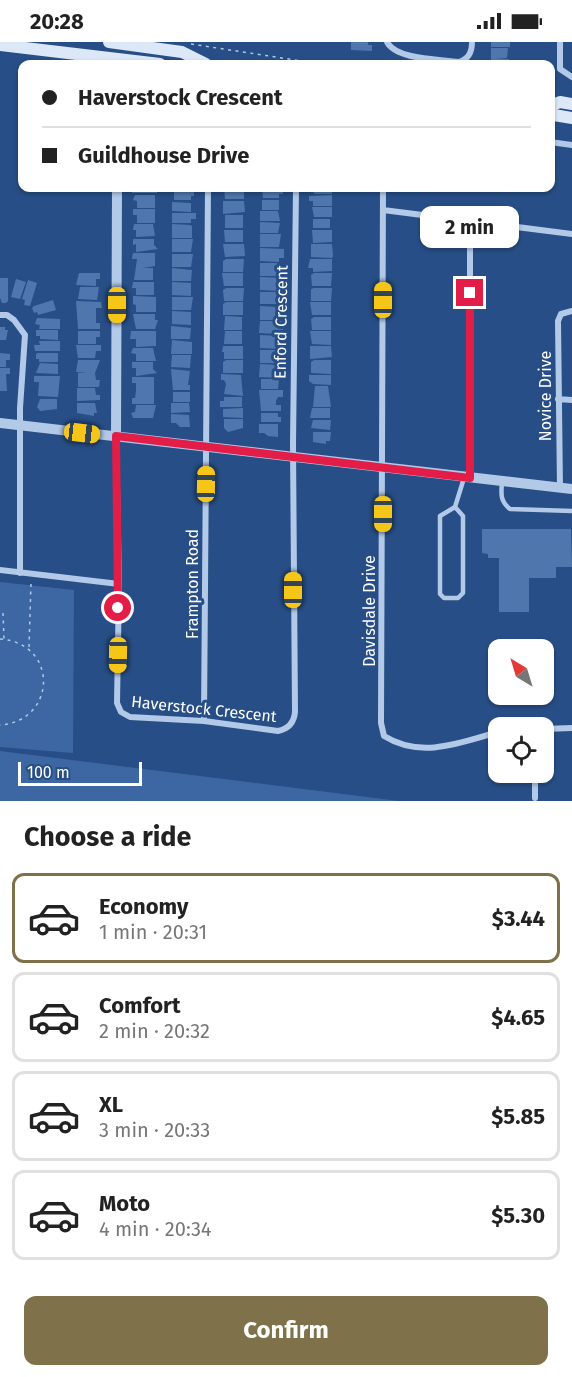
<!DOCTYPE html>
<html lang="en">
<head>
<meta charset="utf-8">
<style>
	body { margin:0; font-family:"Fira Sans",sans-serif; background:#f2f2f2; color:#222; height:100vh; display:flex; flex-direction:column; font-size:22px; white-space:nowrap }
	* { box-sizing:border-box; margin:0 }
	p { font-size:20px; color:#767676 }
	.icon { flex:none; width:33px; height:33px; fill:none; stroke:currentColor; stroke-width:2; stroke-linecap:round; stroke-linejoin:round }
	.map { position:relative; height:759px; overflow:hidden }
	.sheet { display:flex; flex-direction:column; background:#fff; flex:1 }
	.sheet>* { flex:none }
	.banner { position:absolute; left:18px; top:18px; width:537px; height:132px; border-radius:12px; box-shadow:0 2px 4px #0004; display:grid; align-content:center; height:132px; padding:0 24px; background:#fff }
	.needle { width:39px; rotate:322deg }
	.tools { position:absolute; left:488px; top:597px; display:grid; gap:12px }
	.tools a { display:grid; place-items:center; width:66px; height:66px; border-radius:12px; background:#fff; box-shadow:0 2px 4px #0004; font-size:30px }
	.scale { position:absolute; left:18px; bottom:15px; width:124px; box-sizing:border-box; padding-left:6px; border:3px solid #fff; border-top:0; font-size:16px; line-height:21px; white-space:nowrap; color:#fff; -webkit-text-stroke:4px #274e86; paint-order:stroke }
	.end { position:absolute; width:27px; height:27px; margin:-14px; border:8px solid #e11d48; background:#fff; box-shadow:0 0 0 3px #fff }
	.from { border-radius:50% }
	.bubble { position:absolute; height:42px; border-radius:12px; background:#fff; box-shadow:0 2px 4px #0004; font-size:20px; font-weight:700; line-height:42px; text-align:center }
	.car { position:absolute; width:18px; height:36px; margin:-18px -9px; border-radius:8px; box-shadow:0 0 4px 2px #0007; background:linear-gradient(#f5c518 24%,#345 0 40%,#f5c518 0 76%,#345 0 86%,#f5c518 0) }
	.banner b { display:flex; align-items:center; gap:21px; height:57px; font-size:22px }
	.banner b+b { border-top:2px solid #e0e0e0 }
	.banner i { width:15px; height:15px; background:#222 }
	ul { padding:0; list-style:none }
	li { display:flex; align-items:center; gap:18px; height:90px; margin:0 12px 9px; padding:0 12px; border:3px solid #e0e0e0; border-radius:12px }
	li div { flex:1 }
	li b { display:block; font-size:22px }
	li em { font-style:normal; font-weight:700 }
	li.active { border-color:#7f7149 }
	li>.icon { width:54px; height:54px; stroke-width:1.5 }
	h2 { padding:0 24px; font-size:27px; line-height:72px }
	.primary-button { display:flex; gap:12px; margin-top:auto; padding:12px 24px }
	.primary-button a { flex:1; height:69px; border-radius:12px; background:#7f7149; color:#fff; font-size:24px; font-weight:700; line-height:69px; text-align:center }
	.status { display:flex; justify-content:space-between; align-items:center; height:42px; padding:0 30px; background:#fff; direction:ltr }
	.status svg { height:16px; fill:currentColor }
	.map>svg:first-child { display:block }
</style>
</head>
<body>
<div class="status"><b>20:28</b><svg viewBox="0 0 49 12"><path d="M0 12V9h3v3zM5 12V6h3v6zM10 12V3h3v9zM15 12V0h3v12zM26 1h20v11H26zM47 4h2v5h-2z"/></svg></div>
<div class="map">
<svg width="572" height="759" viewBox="0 0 572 759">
	<rect width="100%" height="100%" fill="#274e86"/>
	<path fill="#3c67a2" d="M0 540 74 548 73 711 0 705Z
		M0 709 399 759H0Z"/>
	<path fill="#5077ad" d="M351 0H368V3H372V9L351 8Z
		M491 0H510V5H491Z
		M491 6H508L507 16 496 17H509V22H491Z
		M131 146H157V151H132Z
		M224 146H244V157H225Z
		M262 146 283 147V152H279V156H263Z
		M309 146H332V152H315Z
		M174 148H194V154H191V158H174Z
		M155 153V166H137V159L133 158 135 153Z
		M332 153V164H313V159H309V154Z
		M262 158H279V168H262Z
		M223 159H244L245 170 223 172Z
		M172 160 191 161V170L172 169Z
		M312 165H332V175H314Z
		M133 167H155V181H137V173H133Z
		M260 169H278L280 179H260Z
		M172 171H196V177H191V181H172Z
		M225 173H243V186H225Z
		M313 177H330V186H313Z
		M260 180 280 181 278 191H260Z
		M134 182H153L155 194 136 195V188H133Z
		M172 182 190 183 192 184V196H172Z
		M224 188H243V200H225Z
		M312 188H332V200L313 201Z
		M260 192H281L279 205H260Z
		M133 197H154V203L158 207 136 210V202L133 203Z
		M172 197H193L191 210H172Z
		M223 202H244L245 214 225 215Z
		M311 202H332L333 214 332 216 311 215Z
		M260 206 284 207V216H279V220L260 219Z
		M133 211H155V224L143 226H153V238H134L137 217H132Z
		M172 212H193L191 225H172Z
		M226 217H244L243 230H223V219Z
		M310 217H332V229L313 230V226H308Z
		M260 221H278L280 223V234H260Z
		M172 226 192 228 191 239H172Z
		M79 231H100V237H96V244L76 243Z
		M222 231H243V244H224Z
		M314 231H332L331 244H312L311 233Z
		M260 235 284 236V245H279V249L260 248Z
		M0 236H8V259L6 261H2L0 256Z
		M16 237 26 240 20 257 11 255Z
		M28 238 37 241 30 264 24 263 25 258 22 257Z
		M133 240H154V253H136V246H132Z
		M172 240 191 241V254L172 253Z
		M80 245H99L97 258 78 257Z
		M226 246H244L243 259H224L223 248Z
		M314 246H332L331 259H311V247Z
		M260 250H282V258H279V262H260Z
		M133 254 156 255V270H136V263L133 262Z
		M172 255H193L191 268H172Z
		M53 258 56 268 38 273 37 270 34 271 32 266 34 264Z
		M76 259 101 260 102 266H96V281H100V287H78Z
		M226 260H243V273H223V262Z
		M310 260H331V273H312Z
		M260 264 277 265 280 266V278H260Z
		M172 269 191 270V283L172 282Z
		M133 272H155V278H158L155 287H136Z
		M225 274 242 275V288H224Z
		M314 275H331V288H312L311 277Z
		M37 276 60 277V287H39L40 283 35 282Z
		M260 279H283V288H279V292L259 291Z
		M171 284 191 286 190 297H171Z
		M0 285H5V288H8L6 298H0Z
		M36 288H58V298L40 297V294H36Z
		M78 289H100V295H96V302H78Z
		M131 289H156V304L136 305V297H130Z
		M225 289H242V302H224Z
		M310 289H331V303L312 302Z
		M260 293 279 294V307L260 306Z
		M172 298 192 300V312H171Z
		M39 299H60V309H35L34 303H40Z
		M76 303H101V309H96L95 316H78Z
		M223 304H243V317H224V310H222Z
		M310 304H331L332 315 310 317Z
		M133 306H153L156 319H136V312L131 311Z
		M260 308H281L278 321H260Z
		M0 311 10 312V318H6V325H0Z
		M38 311H58V320H39V317H36V312Z
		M172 313H191L190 326 171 325Z
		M78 318H100L95 331 96 338H100L99 345H78V331H87L76 330Z
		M226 318H243V331H223V320Z
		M314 318H331V332L311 331V320Z
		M132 320H153V327L157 331 136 334V326H132Z
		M40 321 58 322V332L36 331Z
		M260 322 281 323 279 336 259 335Z
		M0 326H10V332H6L7 349H0Z
		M171 327 190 329 188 343H190V348H173Z
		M221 332 241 333 243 354 224 352 226 342 224 338H221Z
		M309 333H331V343L313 342 309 339Z
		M34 334H60L58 355 38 354 39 340H34Z
		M132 335H154V362H132V356H135L136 349V341H132Z
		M261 337H279L278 347H261Z
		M315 344H328L331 365H313Z
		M77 346H95L96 353H100V358L77 359Z
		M259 348H283V355H278L276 359V363H281V369H261Z
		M173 350H190V360H173Z
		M224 355H242V365H220V359H224Z
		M40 357H57V367L40 369 37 365Z
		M77 361H95L97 371H94V374L77 371Z
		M171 361H189L190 370 171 371Z
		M136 363H156L153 376H133L131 371 135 370Z
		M243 366V376L223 375V367Z
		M312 366H330V376H310Z
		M261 371H278V375H281V380H261Z
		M171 372 189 373 190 385H180L176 381H171Z
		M224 377H243V386L228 390 224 386Z
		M313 378H331L330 388 311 386Z
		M259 382H278V395L268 394 264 391H259Z
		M313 390H331L330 399H326V402L313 400Z
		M482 487H571L572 525H556V536H529V570H499V516H488V512L482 511Z"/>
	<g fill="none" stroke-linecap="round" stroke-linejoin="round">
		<path stroke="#b2c9e8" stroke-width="1.5" stroke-dasharray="3 4.5" stroke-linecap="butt" d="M191 2 321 22
			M3 571 4 597
			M0 597C59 601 57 679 0 683
			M29 605 31 541"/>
		<path stroke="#b2c9e8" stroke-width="4.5" d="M502 440C501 452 500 459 510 467L572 469
			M455 465 463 474V551L458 556H444L440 552V474L455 465 464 436"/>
		<path stroke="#b2c9e8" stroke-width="6" d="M387 0C396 18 440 17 459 20 469 17 472 10 472 0
			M560 0V27L572 35
			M550 100 572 103
			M383 146 381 681 384 694C421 717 460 701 498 690
			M383 168 572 192
			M0 273H7L14 278 25 293 20 366V531
			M558 357 572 358
			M116 394 119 542 117 661 121 670 130 675 204 679 278 689C288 687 294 681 295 670L293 403 296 146
			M470 436V181
			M560 447 558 279 561 272 572 269
			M0 528 119 542
			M204 679 208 146
			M543 687 572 686
			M535 756V730"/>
		<path stroke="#b2c9e8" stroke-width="10" d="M0 381 572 447
			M116 394 117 146"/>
		<path stroke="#dce7f7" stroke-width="12" d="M109 0 182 10 206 22
			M0 3 160 22
			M550 64 560 60 572 62
			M550 68 554 73 572 76"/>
	</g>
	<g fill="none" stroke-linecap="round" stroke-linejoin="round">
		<path stroke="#e11d48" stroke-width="8" d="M118 566 116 394 470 436V251"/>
	</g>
	<g text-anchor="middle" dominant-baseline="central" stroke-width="6" stroke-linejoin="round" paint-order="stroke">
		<g font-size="16" fill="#fff" stroke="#274e86">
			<text transform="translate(281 280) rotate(-89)">Enford Crescent</text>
			<text transform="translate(545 354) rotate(-90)">Novice Drive</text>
			<text transform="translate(192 542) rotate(-90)">Frampton Road</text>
			<text transform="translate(369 569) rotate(-90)">Davisdale Drive</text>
			<text transform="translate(204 667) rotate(6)">Haverstock Crescent</text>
		</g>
	</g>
</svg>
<div class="tools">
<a><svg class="needle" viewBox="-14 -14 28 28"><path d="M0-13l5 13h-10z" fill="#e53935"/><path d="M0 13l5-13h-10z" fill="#767676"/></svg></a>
<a><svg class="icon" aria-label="locate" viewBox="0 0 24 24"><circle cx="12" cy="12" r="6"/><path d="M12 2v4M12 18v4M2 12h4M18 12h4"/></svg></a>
</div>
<div class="scale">100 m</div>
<i class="end from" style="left:118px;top:566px"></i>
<i class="end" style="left:470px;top:251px"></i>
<div class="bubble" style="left:420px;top:164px;width:99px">2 min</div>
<i class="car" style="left:383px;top:258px;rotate:0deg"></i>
<i class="car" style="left:117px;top:263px;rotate:180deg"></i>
<i class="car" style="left:82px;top:391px;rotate:97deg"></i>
<i class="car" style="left:206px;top:442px;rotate:1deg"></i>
<i class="car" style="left:383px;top:472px;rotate:180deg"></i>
<i class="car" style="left:293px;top:548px;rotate:0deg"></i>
<i class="car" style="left:118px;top:613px;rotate:181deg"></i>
<div class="banner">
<b><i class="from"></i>Haverstock Crescent</b>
<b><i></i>Guildhouse Drive</b>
</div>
</div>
<section class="sheet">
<h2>Choose a ride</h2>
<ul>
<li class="active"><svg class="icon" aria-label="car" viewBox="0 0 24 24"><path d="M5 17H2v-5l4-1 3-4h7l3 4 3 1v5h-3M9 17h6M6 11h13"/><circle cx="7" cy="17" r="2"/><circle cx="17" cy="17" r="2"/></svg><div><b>Economy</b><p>1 min · 20:31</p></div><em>$3.44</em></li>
<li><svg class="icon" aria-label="car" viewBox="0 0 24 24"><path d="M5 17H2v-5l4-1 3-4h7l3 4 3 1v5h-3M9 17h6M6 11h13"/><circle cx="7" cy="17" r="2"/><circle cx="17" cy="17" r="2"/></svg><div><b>Comfort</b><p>2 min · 20:32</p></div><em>$4.65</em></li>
<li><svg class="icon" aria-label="car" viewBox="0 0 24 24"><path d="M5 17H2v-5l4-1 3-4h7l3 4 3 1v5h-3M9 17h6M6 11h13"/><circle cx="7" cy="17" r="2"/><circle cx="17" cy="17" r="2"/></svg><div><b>XL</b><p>3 min · 20:33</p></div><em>$5.85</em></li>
<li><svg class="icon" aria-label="car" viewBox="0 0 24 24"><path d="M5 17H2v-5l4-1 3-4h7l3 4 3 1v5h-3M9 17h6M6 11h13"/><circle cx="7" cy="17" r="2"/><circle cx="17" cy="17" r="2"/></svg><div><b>Moto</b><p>4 min · 20:34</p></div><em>$5.30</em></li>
</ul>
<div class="primary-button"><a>Confirm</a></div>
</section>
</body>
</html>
